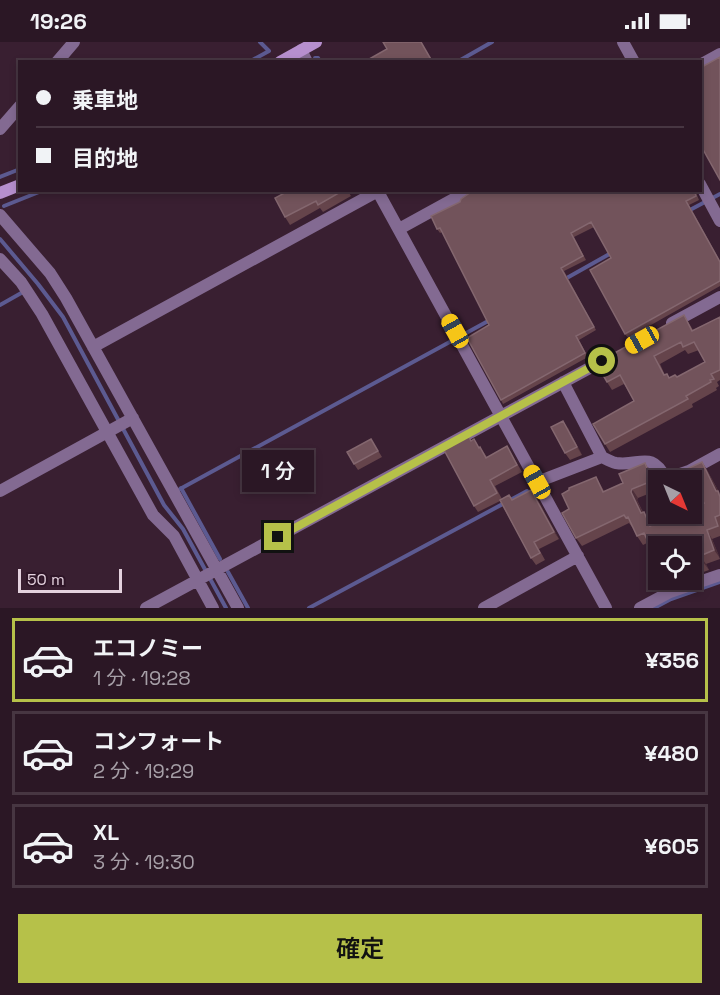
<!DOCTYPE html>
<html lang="ja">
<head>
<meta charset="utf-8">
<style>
	body { margin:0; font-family:"Space Grotesk","Noto Sans JP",sans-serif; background:#33202d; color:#f1f3f6; height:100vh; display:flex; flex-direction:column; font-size:22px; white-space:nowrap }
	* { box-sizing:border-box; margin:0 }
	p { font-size:20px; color:#a69fa7 }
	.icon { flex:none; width:33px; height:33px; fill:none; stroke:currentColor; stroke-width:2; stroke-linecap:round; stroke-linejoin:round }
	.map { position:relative; height:566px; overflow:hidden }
	.side { display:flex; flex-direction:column; background:#2b1725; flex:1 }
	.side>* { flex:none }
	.guide { position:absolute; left:18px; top:18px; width:684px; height:132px; border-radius:0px; box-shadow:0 3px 9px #0003,0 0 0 2px #473642; display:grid; align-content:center; height:132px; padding:0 18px; background:#2b1725 }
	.needle { width:39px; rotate:137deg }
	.fabs { position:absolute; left:648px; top:428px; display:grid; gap:12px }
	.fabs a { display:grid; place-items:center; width:54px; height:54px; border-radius:0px; background:#2b1725; box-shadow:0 3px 9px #0003,0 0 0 2px #473642; font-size:30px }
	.scale { position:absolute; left:18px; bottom:15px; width:104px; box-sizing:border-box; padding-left:6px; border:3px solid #e4d2de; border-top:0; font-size:16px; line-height:21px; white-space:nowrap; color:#e4d2de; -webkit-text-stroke:4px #2e1527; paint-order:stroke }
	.end { position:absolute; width:27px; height:27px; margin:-14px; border:8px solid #b6c149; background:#111; box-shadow:0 0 0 3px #111 }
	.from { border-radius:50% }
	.bubble { position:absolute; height:42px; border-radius:0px; background:#2b1725; box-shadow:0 3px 9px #0003,0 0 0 2px #473642; font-size:20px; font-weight:600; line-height:42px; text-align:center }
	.car { position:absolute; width:18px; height:36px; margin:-18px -9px; border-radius:8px; box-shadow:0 0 4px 2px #0007; background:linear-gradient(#f5c518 24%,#345 0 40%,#f5c518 0 76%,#345 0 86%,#f5c518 0) }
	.guide b { display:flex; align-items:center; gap:21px; height:57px; font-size:22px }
	.guide b+b { border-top:2px solid #473642 }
	.guide i { width:15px; height:15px; background:#f1f3f6 }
	ul { padding:10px 0 0; list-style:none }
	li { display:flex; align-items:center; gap:18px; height:84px; margin:0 12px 9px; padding:0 6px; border:3px solid #473642; border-radius:0px }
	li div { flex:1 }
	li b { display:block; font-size:22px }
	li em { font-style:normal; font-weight:600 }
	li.active { border-color:#b6c149 }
	li>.icon { width:54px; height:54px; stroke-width:1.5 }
	.primary-button { display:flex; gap:12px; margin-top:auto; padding:12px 18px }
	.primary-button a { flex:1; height:69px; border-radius:0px; background:#b6c149; color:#111; font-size:24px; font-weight:600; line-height:69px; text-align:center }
	.status { display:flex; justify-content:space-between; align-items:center; height:42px; padding:0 30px; background:#2b1725; direction:ltr }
	.status svg { height:16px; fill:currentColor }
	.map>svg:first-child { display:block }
</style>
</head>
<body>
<div class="status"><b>19:26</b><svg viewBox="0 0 49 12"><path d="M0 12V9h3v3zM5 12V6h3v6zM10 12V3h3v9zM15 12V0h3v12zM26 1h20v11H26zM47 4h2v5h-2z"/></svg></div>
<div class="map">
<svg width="720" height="566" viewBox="0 0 720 566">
	<rect width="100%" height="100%" fill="#391f31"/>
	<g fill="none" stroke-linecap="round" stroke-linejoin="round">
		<path stroke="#5c5a91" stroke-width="4" d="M315 16H318L320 20
			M249 20 269 9 260 0
			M457 20 492 0
			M0 135 20 127
			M4 164 44 148
			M688 169 720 152
			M0 197 38 242 63 275 164 463 183 487 226 566
			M565 237 613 210
			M0 263 23 250
			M181 446 220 517
			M180 447 490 278
			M228 530 248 566
			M309 566 527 449
			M654 566 671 557 720 540"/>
		<path stroke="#836a92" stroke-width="12" d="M623 0 634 20
			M301 8 307 20
			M57 20 74 0
			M700 23 720 12
			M0 87 20 64
			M700 142 720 179
			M377 148 606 566
			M0 173 50 231 66 256 238 566
			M399 187 470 148
			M0 217 21 240 42 272 153 473 174 494 213 566
			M672 281 720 255
			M93 305 378 149
			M602 415C606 417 611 420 616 421 639 425 651 407 666 437L689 429 720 412
			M537 440 602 415 563 340
			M0 449 133 376
			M146 566 610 315
			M484 566 578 514
			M640 566 670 550 720 533"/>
		<path stroke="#b68fce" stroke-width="12" d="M280 20 316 0
			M0 151 20 143"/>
	</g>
	<path fill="#65444b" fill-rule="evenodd" d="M290 148H349L348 149 351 154 323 170 320 166 290 183 285 175Z
		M474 148H695L699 158 689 163 720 219V244L628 296 625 292 611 216 594 185 574 195 586 218 564 229 596 288 579 298 588 315 503 362 501 358 489 283 442 190 440 191 437 187 460 160Z
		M684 273 693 288 720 275V338L717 340 719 344 716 346 717 348 692 362 693 365 610 410 605 402 634 359 624 342 612 348 607 340ZM685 308 688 312 699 308 705 320 677 335 669 336 667 332 665 333 660 322Z
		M568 386 582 413 570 418 565 411Z
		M371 397 382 415 358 428 354 422Z
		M471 398 479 406 480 405 487 415 507 404 511 411 522 430 495 444 502 457 512 458 531 448 536 455 559 497 539 507 545 518 536 523 531 516 500 459 478 470 474 464Z
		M702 420 707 428 720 452V494L712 497 720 517 706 522 709 528 692 534V504L649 500 643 503 637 494 633 484 632 485 629 481 582 504 576 496 569 467 596 435 604 449 650 430 658 448 638 456 637 458 643 470 650 478 652 483 704 461 695 443 692 445V438H682Z
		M666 537H683L670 541Z"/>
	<path fill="#4d2f3a" d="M563 379 568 386 582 413 577 405Z
		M702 420 707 428 720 452V455L716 449Z
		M645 421 650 430 658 448 652 439Z
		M632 447 638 456 637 458 647 480 641 471 631 450Z
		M531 448 536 455 559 497 554 490Z
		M707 488 712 497 720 516 714 508Z
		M700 514 706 522 709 528 703 520Z"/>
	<path fill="#72535b" stroke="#84676f" stroke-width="1.5" fill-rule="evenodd" d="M383 0H421L432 19 364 20 387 7Z
		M720 15V138L700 102V26Z
		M290 148H344L318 163 316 159 285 175 275 156Z
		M474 148H694L696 154 686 159 720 220V239L625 292 590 228 611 216 591 180 571 191 583 214 561 226 594 285 576 294 585 311 501 358 467 296 489 283 440 186 437 187 431 174 460 160 461 157Z
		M684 273 692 289 720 275V328L711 332 714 337 710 338 711 340 686 354 688 357 605 402 593 382 634 359 620 333 607 340 596 321ZM681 300 683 305 694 300 705 320 677 335 675 333 669 336 667 332 664 333 654 314Z
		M563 379 577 405 565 411 551 385Z
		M467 392 471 399 474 397 479 406 480 405 486 416 507 404 517 423 490 438 497 451 474 464 443 406Z
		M371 397 378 409 354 422 347 410Z
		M702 420 716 449H718L720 455V473L715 475 718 484 707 488 714 508 700 514 703 520 692 524V504H658V522L644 491 637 494 628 475 626 476 624 473 576 496 562 471 569 467 562 452 569 448V446L596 435 603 450 623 441 619 432 645 421 652 439 632 447 631 450 641 471 644 470 650 484 680 471H692V466L704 461 691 434 682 438 678 431Z
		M531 448 554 490 534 500 540 511 531 516 500 458 509 453 512 458Z"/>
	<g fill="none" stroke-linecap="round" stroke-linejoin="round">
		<path stroke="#b6c149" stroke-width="8" d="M278 495 602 319"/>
	</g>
</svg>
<div class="fabs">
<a><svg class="needle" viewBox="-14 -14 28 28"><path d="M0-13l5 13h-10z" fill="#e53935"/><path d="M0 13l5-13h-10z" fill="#a69fa7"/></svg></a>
<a><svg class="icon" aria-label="locate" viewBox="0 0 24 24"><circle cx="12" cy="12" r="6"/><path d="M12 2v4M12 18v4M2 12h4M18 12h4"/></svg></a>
</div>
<div class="scale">50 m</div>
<i class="end from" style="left:602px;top:319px"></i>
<i class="end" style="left:278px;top:495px"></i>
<div class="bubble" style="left:242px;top:408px;width:72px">1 分</div>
<i class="car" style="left:455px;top:289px;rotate:331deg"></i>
<i class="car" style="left:642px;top:298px;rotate:241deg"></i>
<i class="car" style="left:537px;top:440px;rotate:331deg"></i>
<div class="guide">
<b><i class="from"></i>乗車地</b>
<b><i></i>目的地</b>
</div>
</div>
<section class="side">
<ul>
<li class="active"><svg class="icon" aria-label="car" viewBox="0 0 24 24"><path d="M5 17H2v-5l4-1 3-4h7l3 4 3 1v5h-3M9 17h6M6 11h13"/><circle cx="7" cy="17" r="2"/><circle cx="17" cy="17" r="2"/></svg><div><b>エコノミー</b><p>1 分 · 19:28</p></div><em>¥356</em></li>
<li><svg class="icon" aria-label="car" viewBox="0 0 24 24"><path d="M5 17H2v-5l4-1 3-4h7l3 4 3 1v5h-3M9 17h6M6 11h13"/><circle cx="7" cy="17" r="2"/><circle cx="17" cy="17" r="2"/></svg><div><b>コンフォート</b><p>2 分 · 19:29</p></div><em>¥480</em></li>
<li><svg class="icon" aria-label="car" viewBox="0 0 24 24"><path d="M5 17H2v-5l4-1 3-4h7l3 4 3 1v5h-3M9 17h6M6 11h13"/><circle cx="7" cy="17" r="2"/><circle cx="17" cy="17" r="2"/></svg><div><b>XL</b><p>3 分 · 19:30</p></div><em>¥605</em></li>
</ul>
<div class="primary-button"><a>確定</a></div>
</section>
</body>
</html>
